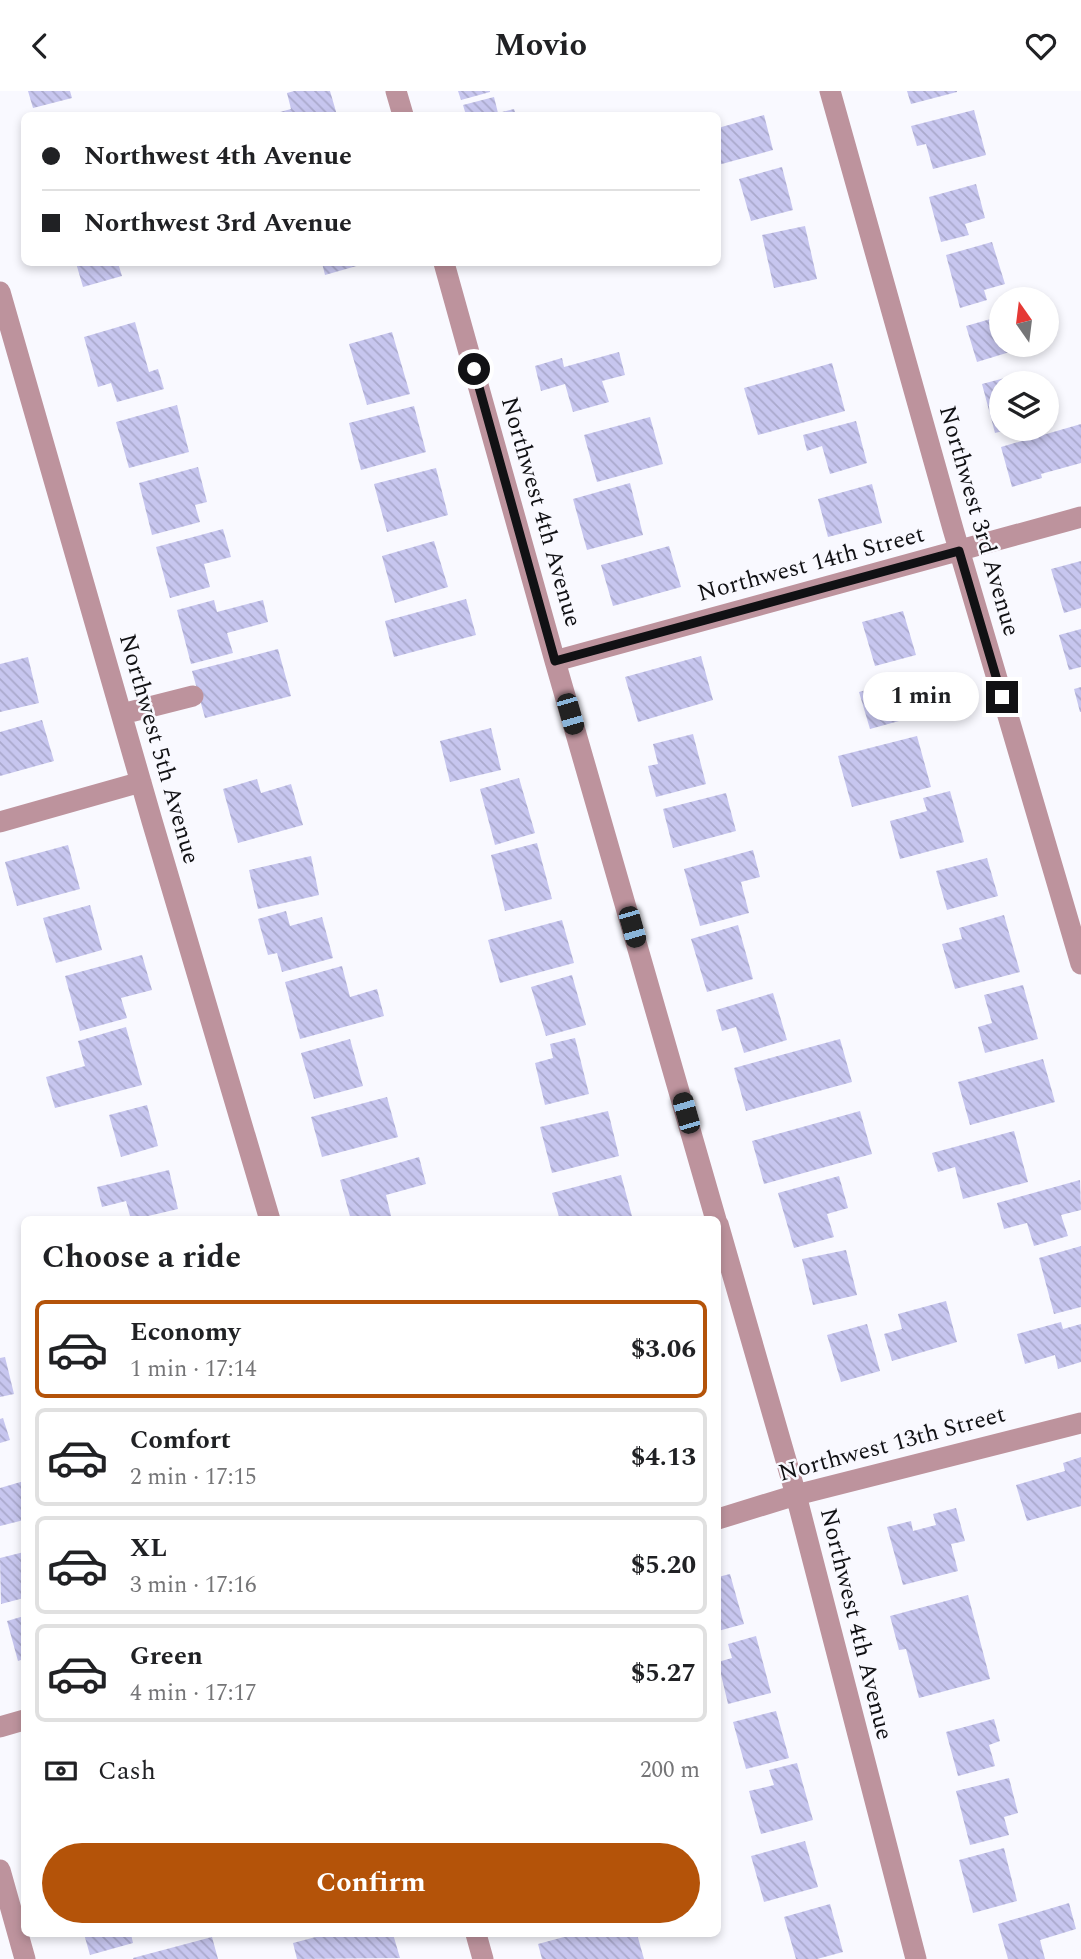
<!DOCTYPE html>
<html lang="en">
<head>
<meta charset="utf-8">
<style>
	body { margin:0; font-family:Spectral,serif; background:#f6f6f6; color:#202124; height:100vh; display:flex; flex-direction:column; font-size:26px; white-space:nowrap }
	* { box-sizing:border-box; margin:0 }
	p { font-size:23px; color:#757577 }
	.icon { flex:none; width:38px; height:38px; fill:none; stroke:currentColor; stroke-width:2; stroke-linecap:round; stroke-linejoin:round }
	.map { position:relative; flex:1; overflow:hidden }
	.panel { position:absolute; left:21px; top:1125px; width:700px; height:721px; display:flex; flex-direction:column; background:#fff; border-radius:10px; box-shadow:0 4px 10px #0003 }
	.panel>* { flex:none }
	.guide { position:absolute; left:21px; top:21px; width:700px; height:154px; border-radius:10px; box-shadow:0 4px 10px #0003; display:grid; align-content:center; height:154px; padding:0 21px; background:#fff }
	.needle { width:46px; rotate:346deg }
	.fabs { position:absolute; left:989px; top:196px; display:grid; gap:14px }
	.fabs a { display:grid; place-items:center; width:70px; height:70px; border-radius:50%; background:#fff; box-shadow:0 4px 10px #0003; font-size:35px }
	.end { position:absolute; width:32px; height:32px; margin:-16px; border:9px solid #111114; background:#fff; box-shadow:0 0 0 4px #fff }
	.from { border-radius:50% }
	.bubble { position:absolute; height:49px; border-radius:24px; background:#fff; box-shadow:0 4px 10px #0003; font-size:23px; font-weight:700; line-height:49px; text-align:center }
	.car { position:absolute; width:21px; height:42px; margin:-21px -10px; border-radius:9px; box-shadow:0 0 5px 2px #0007; background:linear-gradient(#222 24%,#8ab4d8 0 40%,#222 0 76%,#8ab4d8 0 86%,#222 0) }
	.guide b { display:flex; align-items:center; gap:24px; height:66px; font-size:26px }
	.guide b+b { border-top:2px solid #e0e0e0 }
	.guide i { width:18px; height:18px; background:#202124 }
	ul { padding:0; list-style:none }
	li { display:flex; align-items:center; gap:21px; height:98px; margin:0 14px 10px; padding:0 7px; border:4px solid #e0e0e0; border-radius:10px }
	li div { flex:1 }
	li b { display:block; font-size:26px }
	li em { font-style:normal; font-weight:700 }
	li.active { border-color:#b45309 }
	li>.icon { width:63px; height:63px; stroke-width:1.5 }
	h2 { padding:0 21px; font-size:32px; line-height:84px }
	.pay { display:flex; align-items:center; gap:18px; height:77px; padding:0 21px; font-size:26px }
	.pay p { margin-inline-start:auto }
	.button { display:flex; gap:14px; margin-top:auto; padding:14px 21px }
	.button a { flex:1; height:80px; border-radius:42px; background:#b45309; color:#fff; font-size:28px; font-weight:700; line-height:80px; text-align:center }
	header { display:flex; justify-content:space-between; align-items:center; height:91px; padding:0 21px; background:#fff; font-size:32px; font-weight:700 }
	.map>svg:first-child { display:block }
</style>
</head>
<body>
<header><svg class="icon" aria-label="back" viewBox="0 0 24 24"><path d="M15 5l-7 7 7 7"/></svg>Movio<svg class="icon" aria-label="heart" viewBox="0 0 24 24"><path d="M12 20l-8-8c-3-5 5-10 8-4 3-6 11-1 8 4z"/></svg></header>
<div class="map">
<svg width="1081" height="1868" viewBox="0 0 1081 1868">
	<defs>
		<pattern id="building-back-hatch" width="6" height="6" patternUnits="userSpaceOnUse" patternTransform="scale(1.75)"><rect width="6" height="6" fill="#c7c6ef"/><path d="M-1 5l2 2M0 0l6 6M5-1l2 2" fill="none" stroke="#aaa9cc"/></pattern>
	</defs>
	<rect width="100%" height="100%" fill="#f9f9ff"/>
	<path fill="url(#building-back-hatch)" d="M28 0H70L72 7 33 17Z
		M294 0H330L337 24H269L291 18 287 2Z
		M458 0H490V1L461 9Z
		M907 0H957V1L911 13Z
		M494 6 498 22 514 18 516 24H466L463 14Z
		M974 19 986 64 933 78 926 53 917 55 911 35Z
		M764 24 773 59 718 74V37Z
		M782 76 793 119 751 130 739 88Z
		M976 93 985 127 965 133 969 144 941 151 929 106Z
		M805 135 817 188 774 197 762 144Z
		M992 151 1005 193 984 199 987 209 960 217 946 164Z
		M76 172H118L122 185 83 196Z
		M322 172H367L325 184Z
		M1001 225V254H1022L1023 257 977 271 966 235Z
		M135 231 149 281 158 278 164 298 117 311 111 292 98 296 84 246Z
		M392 241 410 303 367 314 349 253Z
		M619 261 625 284 602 290 609 311 573 321 565 293 541 300 535 275 562 267 564 276Z
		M832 272 845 320 758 344 744 297Z
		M1020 283 1023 292H1001V338L1007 339 995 342 982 293Z
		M1046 305 1053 326 1046 328Z
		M177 314 189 361 129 377 116 331Z
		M414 315 426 361 361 379 349 332Z
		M650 326 663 373 597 391 584 344Z
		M856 330 867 372 830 383 822 355 807 360 803 344Z
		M1081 333V372L1041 383 1042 387 1012 396 1001 356Z
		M198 376 207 411 195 414 200 431 152 444 139 392Z
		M436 377 448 424 387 441 374 393Z
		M630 392 643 444 587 459 573 408Z
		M872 393 882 432 828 446 818 408Z
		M223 438 231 466 204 473 210 496 170 507 156 456Z
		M434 450 448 496 395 512 382 465Z
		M669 455 681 496 613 515 601 474Z
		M1081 470V517L1064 522 1051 478Z
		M466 508 476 544 394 566 385 530Z
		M214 509 217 521 263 509 268 531 227 542 233 562 191 573 177 519Z
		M903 520 916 564 875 575 862 531Z
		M1081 538V576L1069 579 1059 544Z
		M278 558 291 605 205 627 192 580Z
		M701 565 713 609 638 631 625 586Z
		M28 566 39 612 0 621V573Z
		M917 584 928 622 870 638 859 601Z
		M1081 596V621H1080L1074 598Z
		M42 629 54 670 0 685V641Z
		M491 637 501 679 450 691 440 650Z
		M693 643 706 693 656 706 648 675 658 673 653 653Z
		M917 645 931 696 852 716 838 665Z
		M519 687 535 742 495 754 480 698Z
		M257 688 261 702 291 693 303 734 238 752 223 698Z
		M950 700 964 751 900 768 890 730 927 720 923 707Z
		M726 702 736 740 673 757 663 718Z
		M537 752 552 808 505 820 491 764Z
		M68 754 80 798 17 815 5 771Z
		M753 759 760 786 741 791 749 822 700 835 684 778Z
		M311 765 319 804 258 818 249 779Z
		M987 767 998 805 947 819 936 780Z
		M90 814 102 859 56 872 43 827Z
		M286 820 290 835 322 826 333 867 282 881 277 862 268 864 258 828Z
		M1004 824 1020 881 955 898 942 853 962 848 959 837Z
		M562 829 574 872 500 892 488 849Z
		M738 834 753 888 707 901 691 848Z
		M142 864 152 899 121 907 127 927 80 940 65 885Z
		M342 875 350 906 377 898 384 925 300 948 285 891Z
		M572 884 586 934 546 945 531 896Z
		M1023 894 1038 948 985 962 978 936 992 932 984 904Z
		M773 902 787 949 744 962 736 936 722 940 716 919Z
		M126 936 142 994 55 1017 46 986 85 975 78 950Z
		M575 947 589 1003 545 1014 535 972 553 967 550 953Z
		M350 948 363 995 314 1008 301 962Z
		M840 948 852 991 746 1020 734 977Z
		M1043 968 1055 1011 970 1034 958 991Z
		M387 1006 398 1046 322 1066 311 1026Z
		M147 1014 158 1055 121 1066 109 1024Z
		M608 1020 619 1065 552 1082 540 1036Z
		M860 1020 872 1063 764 1093 752 1050Z
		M1014 1040 1028 1091 963 1108 955 1076 938 1081 932 1062Z
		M419 1066 426 1093 386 1104 392 1129H351L340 1089Z
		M169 1079 178 1118 131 1129 126 1110 102 1116 97 1096Z
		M621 1084 633 1129H586V1125L560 1129 552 1102Z
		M839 1085 848 1117 827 1123 834 1146 794 1157 778 1102Z
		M1080 1089 1081 1119 1061 1124 1068 1145 1034 1155 1027 1132 1004 1138 997 1112Z
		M1081 1155V1216L1054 1223 1039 1167Z
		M846 1159 857 1204 813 1214 802 1168Z
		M946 1210 957 1251 892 1270 884 1243 902 1238 898 1223Z
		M1061 1231 1063 1238 1081 1233V1271L1058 1278 1055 1264 1025 1273 1017 1243Z
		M867 1233 880 1280 841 1291 827 1244Z
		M5 1266 14 1303 0 1306V1267Z
		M3 1327 10 1349 0 1352V1328Z
		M1081 1366V1415L1027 1430 1016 1394 1065 1380 1063 1372Z
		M24 1390V1429L0 1435V1397Z
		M956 1417 965 1450 951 1453 958 1480 903 1494 887 1436 911 1430 913 1440 936 1434 933 1423Z
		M24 1461V1507L1 1513 0 1467Z
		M730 1483 744 1533 718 1540V1486Z
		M968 1504 990 1588 919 1607 906 1558 899 1559 890 1525Z
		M24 1525V1568L18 1570 7 1530Z
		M756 1545 771 1602 728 1613 718 1571 732 1567 728 1553Z
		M776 1620 789 1667 746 1678 733 1631Z
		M994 1628 1000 1650 989 1654 995 1675 958 1685 946 1641Z
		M797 1672 813 1729 761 1743 749 1700 774 1694 769 1679Z
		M1009 1687 1018 1722 1004 1726 1009 1744 970 1754 956 1700Z
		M805 1750 818 1796 764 1811 751 1765Z
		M1004 1757 1017 1810 973 1822 959 1769Z
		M1069 1812 1076 1838 1040 1849 1045 1868H1008L998 1833Z
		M830 1813 843 1861 817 1868H796L784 1826Z
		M84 1843H131L133 1852 90 1864Z
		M327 1843H393L400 1867 297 1868 293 1852Z
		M575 1843H637L644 1868H542L538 1853Z
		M212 1846 218 1868H133V1867Z"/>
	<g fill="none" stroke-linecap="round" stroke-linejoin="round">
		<path stroke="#bd939d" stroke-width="21" d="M396 0 403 24
			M830 0 953 438 1081 873
			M444 172 555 570 716 1129
			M0 201 152 730 270 1129
			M555 570 1081 426
			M122 623 193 605
			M0 731 141 691
			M718 1133 796 1404 916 1868
			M718 1428 796 1404 1081 1332
			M0 1636 24 1629
			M0 1779 25 1868
			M476 1843 483 1868"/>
	</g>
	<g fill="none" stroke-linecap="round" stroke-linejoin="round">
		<path stroke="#111114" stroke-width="9" d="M474 278 555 570 959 460 1002 606"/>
	</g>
	<g text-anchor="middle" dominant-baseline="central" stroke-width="5" stroke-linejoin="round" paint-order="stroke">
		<g font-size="24" fill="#111114" stroke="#f9f9ff">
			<text transform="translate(541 421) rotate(74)">Northwest 4th Avenue</text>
			<text transform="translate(979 430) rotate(74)">Northwest 3rd Avenue</text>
			<text transform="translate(811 473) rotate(-15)">Northwest 14th Street</text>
			<text transform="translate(159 658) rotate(74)">Northwest 5th Avenue</text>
			<text transform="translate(892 1353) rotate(-15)">Northwest 13th Street</text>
			<text transform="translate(856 1533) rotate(76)">Northwest 4th Avenue</text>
		</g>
	</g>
</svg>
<div class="fabs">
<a><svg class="needle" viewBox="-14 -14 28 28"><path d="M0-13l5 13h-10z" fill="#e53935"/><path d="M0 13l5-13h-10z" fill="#757577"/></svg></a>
<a><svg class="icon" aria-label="layers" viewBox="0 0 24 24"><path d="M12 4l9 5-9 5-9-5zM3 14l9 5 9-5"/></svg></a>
</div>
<i class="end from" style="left:474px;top:278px"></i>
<i class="end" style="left:1002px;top:606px"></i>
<div class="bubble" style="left:863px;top:581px;width:116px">1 min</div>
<i class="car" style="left:570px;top:623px;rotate:164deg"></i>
<i class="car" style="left:632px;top:836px;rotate:164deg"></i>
<i class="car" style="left:686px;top:1022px;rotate:344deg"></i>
<div class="guide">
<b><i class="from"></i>Northwest 4th Avenue</b>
<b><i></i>Northwest 3rd Avenue</b>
</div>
<section class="panel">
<h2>Choose a ride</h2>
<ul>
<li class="active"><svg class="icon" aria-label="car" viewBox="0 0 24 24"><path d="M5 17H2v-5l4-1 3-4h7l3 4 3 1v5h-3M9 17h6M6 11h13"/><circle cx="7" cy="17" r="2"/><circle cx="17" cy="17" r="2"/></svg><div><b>Economy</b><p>1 min · 17:14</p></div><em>$3.06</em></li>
<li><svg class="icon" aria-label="car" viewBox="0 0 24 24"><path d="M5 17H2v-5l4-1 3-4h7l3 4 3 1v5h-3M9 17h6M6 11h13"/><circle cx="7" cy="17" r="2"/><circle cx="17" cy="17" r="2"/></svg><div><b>Comfort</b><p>2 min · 17:15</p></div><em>$4.13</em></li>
<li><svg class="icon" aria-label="car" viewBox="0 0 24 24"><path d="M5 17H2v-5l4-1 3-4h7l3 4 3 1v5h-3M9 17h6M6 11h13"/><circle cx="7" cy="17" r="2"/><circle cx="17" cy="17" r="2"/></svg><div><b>XL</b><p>3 min · 17:16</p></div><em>$5.20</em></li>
<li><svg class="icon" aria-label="car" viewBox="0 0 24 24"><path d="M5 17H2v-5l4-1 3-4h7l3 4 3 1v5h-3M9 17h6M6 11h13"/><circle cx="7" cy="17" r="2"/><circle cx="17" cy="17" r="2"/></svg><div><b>Green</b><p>4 min · 17:17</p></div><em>$5.27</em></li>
</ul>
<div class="pay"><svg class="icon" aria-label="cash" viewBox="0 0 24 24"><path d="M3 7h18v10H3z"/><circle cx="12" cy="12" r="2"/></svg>Cash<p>200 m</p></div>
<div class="button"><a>Confirm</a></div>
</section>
</div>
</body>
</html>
